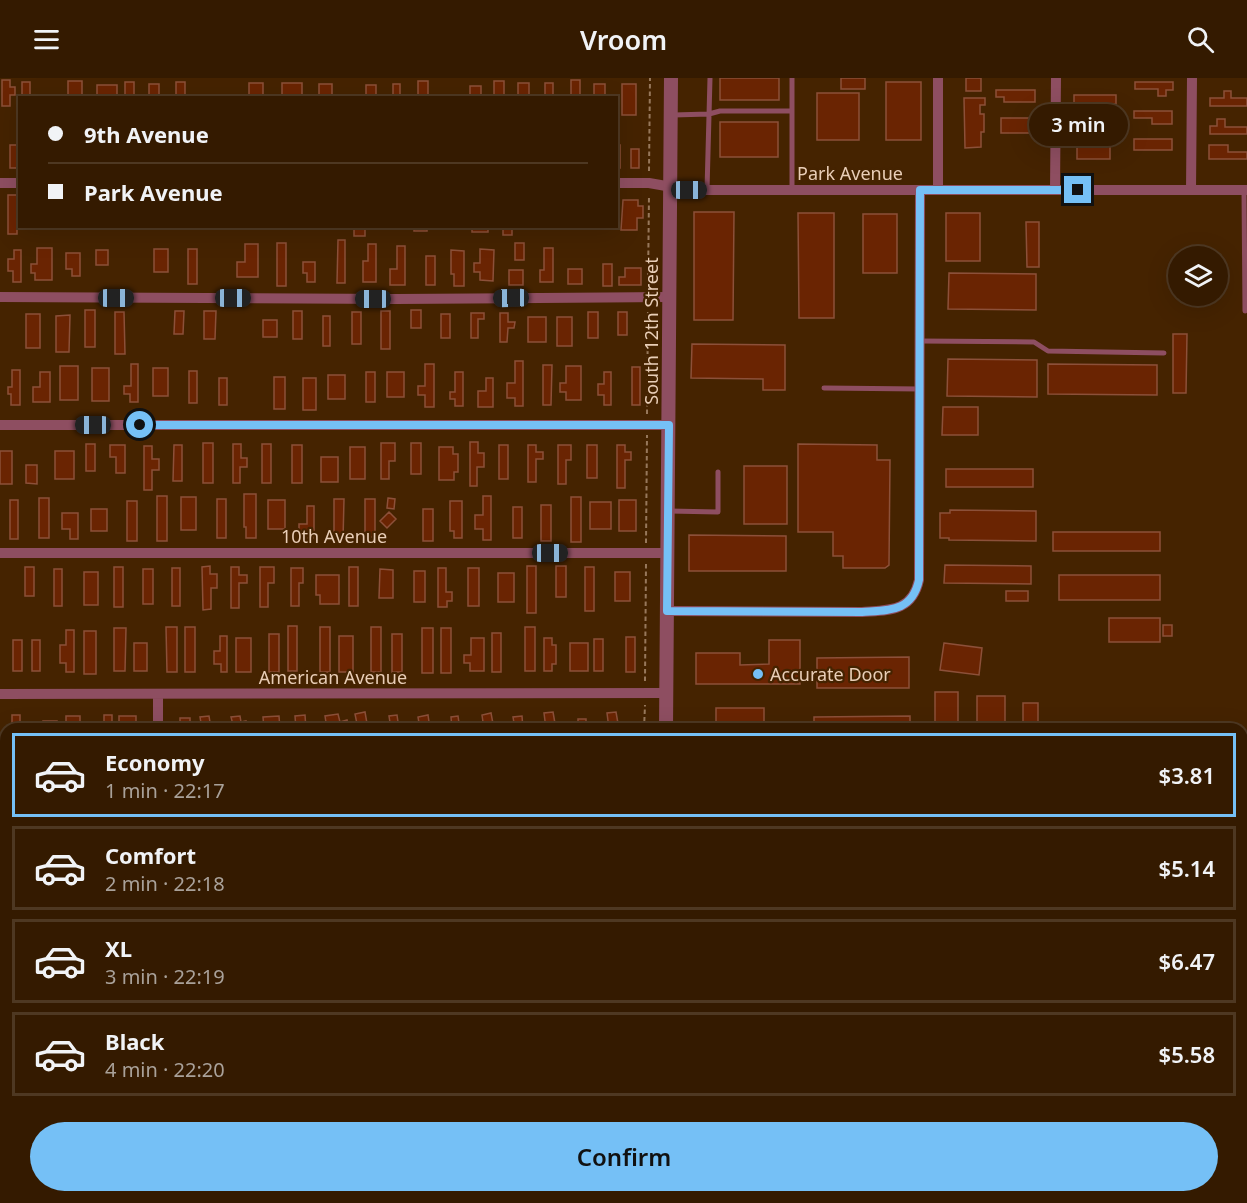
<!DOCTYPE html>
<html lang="en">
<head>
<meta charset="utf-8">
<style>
	body { margin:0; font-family:"Noto Sans",sans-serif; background:#3f270f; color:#f1f3f6; height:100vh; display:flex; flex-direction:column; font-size:22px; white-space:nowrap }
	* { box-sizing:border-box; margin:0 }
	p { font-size:20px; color:#a9a199 }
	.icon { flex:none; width:33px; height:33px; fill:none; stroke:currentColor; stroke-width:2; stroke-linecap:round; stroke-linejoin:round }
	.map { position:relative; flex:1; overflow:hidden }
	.side { position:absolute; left:0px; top:645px; width:1248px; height:480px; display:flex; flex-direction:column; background:#341a00; border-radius:18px 18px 0 0; box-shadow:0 6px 24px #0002,0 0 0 2px #4e3822 }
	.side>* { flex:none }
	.banner { position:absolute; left:18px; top:18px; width:600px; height:132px; border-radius:0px; box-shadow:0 6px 24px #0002,0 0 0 2px #4e3822; display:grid; align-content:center; height:132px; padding:0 30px; background:#341a00 }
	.tools { position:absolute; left:1168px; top:168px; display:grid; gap:12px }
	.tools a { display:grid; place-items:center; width:60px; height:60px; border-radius:50%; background:#341a00; box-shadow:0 6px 24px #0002,0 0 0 2px #4e3822; font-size:30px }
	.end { position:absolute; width:27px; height:27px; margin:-14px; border:8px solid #75c0f6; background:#111; box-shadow:0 0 0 3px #111 }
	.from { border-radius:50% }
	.bubble { position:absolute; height:42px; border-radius:21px; background:#341a00; box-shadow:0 6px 24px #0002,0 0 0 2px #4e3822; font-size:20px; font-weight:600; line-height:42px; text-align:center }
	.car { position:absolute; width:18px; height:36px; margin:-18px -9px; border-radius:8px; box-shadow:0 0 4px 2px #0007; background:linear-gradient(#222 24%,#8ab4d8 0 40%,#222 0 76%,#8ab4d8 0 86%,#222 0) }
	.banner b { display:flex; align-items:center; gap:21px; height:57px; font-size:22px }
	.banner b+b { border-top:2px solid #4e3822 }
	.banner i { width:15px; height:15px; background:#f1f3f6 }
	ul { padding:10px 0 0; list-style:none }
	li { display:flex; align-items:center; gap:18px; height:84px; margin:0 12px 9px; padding:0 18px; border:3px solid #4e3822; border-radius:0px }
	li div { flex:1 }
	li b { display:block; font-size:22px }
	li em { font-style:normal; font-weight:600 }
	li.on { border-color:#75c0f6 }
	li>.icon { width:54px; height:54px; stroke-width:1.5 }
	.cta { display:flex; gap:12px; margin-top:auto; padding:12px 30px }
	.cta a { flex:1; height:69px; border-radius:36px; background:#75c0f6; color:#111; font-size:24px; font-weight:600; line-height:69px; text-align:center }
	header { display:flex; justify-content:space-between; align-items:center; height:78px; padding:0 30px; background:#341a00; font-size:27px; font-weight:600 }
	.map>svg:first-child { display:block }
</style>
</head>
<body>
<header><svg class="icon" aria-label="menu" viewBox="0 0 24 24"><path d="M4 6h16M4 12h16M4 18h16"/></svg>Vroom<svg class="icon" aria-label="search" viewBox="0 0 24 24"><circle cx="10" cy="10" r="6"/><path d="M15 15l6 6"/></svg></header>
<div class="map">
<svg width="1247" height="1125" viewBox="0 0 1247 1125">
	<rect width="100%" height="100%" fill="#452300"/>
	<path fill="#6a2402" stroke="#8c5039" stroke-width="1.5" d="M720 0H779V22H720Z
		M841 0H865V11H841Z
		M966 0H981V13H966Z
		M2 2H10V9H15V17H10V28H2Z
		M571 2H580V20H571Z
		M68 3H82V20H68Z
		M418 3H428V18H418Z
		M494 3H504V20H494Z
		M22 4H30V20H22Z
		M125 4H134V20H125Z
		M176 4H185V20H176Z
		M886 4H921V62H886Z
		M1135 4H1173V12H1166V18H1158V11H1135Z
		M249 5H263V20H249Z
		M282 5H302V20H282Z
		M518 5H529V20H518Z
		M545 5H553V20H545Z
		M149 6H159V20H149Z
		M319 6H332V20H319Z
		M393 6H400V20H393Z
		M594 6H605V19H594Z
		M622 6H636V37H622Z
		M97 7H117V20H97Z
		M366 7H376V20H366Z
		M470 8H481V17H476V20H470Z
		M996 12H1035V24H1004V19H996Z
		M1224 13H1231V20H1247V28H1210V20H1224Z
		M817 15H859V62H817Z
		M1074 17H1116V26H1074Z
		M964 20H985V27H980V36H984V54H981V69L965 70Z
		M1134 33H1172V46H1152V40H1134Z
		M1001 40H1034V55H1001Z
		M1073 41H1089V48H1111V55H1073Z
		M1217 41H1225V49H1247V56H1210V48H1217Z
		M720 44H778V79H720Z
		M1134 61H1172V72H1134Z
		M1077 64H1110V81H1077Z
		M10 67H20V90H10Z
		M616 67H620V90H616Z
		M1209 67H1228V74H1247V81H1209Z
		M631 71H639V90H631Z
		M8 117H17V156H8Z
		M623 122H638V128H643V140H637V152H621Z
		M694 134H734L733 242H694Z
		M798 135H834V240H799Z
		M946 135H980V183H946Z
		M863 136H897V195H863Z
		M1026 144H1039V189H1027Z
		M354 148H365V158H354Z
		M414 148H427V153H414Z
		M472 148H488V154H472Z
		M503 148H512V157H503Z
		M338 162H345V205H337Z
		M277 165H286V208H277Z
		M515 165H524V182H515Z
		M245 166H258V199H237V184H245Z
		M368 166H376V204H363V183H368Z
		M397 168H405V207H390V191H397Z
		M37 170H52V202H35V195H31V186H37Z
		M544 170H553V204H540V192H544Z
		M154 171H168V194H154Z
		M188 171H197V206H188Z
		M480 171 494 172 493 203 480 202V194H474V185H480Z
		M14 172H21V204H13V193H8V181H14Z
		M96 172H108V187H96Z
		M451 172 464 173V208H454V196H451Z
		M66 175H80V198H72V191H66Z
		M426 178H435V207H426Z
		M303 184H315V204H307V195H303Z
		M603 186H612V208H603Z
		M625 190H641V207H619V199H625Z
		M568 191H582V206H568Z
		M509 192H523V207H509Z
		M949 195 1036 196V232L948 231Z
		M85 232H95V269H85Z
		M411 232H421V250H411Z
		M175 233H184L183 256H174Z
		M204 233H216L215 261H204Z
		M293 233H302V261H293Z
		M381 233H390V271H381Z
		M115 234H124L125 276H115Z
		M352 234H361V266H352Z
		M588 234H598V260H588Z
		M618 234H627V257H618Z
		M471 235H484V241H478V260H471Z
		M500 235H508V244H515L514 250H508L507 264H500Z
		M26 236H40V270H26Z
		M441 236H450V260H441Z
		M70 237 69 274H56V238Z
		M323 238H330V268H323Z
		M528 239H546V264H528Z
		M557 239H572V268H557Z
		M263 242H277V259H263Z
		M1173 256H1187L1186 315H1173Z
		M692 266 785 267V312H763V301L691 300Z
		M948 281 1037 282V319L947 318Z
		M515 283H523V328H515V320H507V305H515Z
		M131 286H138V324H130V316H124V308H131Z
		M425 286H434V329H425V317H418V308H425Z
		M1048 286 1157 287V317L1048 316Z
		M543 287H552L551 327H543Z
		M60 288H78V322H60Z
		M566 288H581V322H566V314H560V305H566Z
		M632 289H640V327H632Z
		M92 290H109V323H92Z
		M153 290H168V318H153Z
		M12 292H20V327H11V316H8V309H12Z
		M189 293H197V325H189Z
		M40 294H50V324H33V309H40Z
		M366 294H375V324H366Z
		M387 294H404V319H387Z
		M455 294H463V328H455V321H450V314H455Z
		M604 294H611V327H604V317H598V306H604Z
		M328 297H345V321H328Z
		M274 299H285V331H274Z
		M219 300H227V327H219Z
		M303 300H316V332H303Z
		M486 300H493V329H478V313H486Z
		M943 329H978V357H942Z
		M470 364H478V375H484V389H477V408H470Z
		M203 365H213V405H203Z
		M381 365H395V383H389V401H381Z
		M411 365H421V396H411Z
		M86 366H95V393H86Z
		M233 366H241V380H247V389H240V405H233Z
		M262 366H271V405H262Z
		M798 366 877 367V382H890L889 487 885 490H843V478H833V454H798Z
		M110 367H125V395H116V379H110Z
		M174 367H182V403H173Z
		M292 367H302V405H292Z
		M499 367H508V401H499Z
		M528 367H536V374H543V381H536V404H528Z
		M558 367H571V382H566V406H558Z
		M587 367H597V400H587Z
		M617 367H625V374H631V382H625V410H617Z
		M144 368H152V381H159V392H152V412H144Z
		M350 369H365V401H350Z
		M439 369H453V376H458V394H454V402H439Z
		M0 373H12V406H0Z
		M55 373H74V401H55Z
		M321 379H338V404H321Z
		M26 387H37V406L26 405Z
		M744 388H787V446H744Z
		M946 391H1033V409H946Z
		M244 416H256V460H246V449H244Z
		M157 418H167V463H157Z
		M483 418H491V462H483V451H475V437H483Z
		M181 419H196V452H181Z
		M571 419H581V464H571Z
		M39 420H49V460H39Z
		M388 420 395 421 394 431 387 430Z
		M217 421H226V460H217Z
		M334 421H344L343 462H334Z
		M365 421H375V459H365Z
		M10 422H18V461H10Z
		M268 422H285V451H268Z
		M619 422H636V453H619Z
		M127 423H137V463H127Z
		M450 423H462V460H454V453H450Z
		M590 424H611V451H590Z
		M541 427H551V463H541Z
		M307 428H314V460H306V453H299V446H307Z
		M513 429H522V460H513Z
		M91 431H107V453H91Z
		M423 431H433V463H423Z
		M950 432 1036 433V463L949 462V460H940V435H950Z
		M389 434 396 441 387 450 380 443Z
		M62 435H78V461H70V451H62Z
		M1053 454H1160V473H1053Z
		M689 457 786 458V493H689Z
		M945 487 1031 488V506L944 505Z
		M210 488V496H217V510H211V531L203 532 202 489Z
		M527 488H536V535H527Z
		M556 488H566V519H556Z
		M25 489H34V518H25Z
		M114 489H123V529H114Z
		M231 489H239V497H247V505H239V530H231Z
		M260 489H274V505H268V529H260Z
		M349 489H358V528H349Z
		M585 489H594V533H585Z
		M172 490H180V528H172Z
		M291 490H303V505H299V528H291Z
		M438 490H446V514H452V523H447V529H438Z
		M468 490H479V528H468Z
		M54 491H62V528H54Z
		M143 491H153V526H143Z
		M380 491 393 492V520H379Z
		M414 493H425V524H414Z
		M84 494H98V527H84Z
		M615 494H630V523H615Z
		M498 495H514V524H498Z
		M316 497H339V526H320V517H316Z
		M1059 497H1160V522H1059Z
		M1006 513H1028V523H1006Z
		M1109 540H1160V564H1109Z
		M1163 547H1172V558H1163Z
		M288 548H297V593H288Z
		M166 549H177V594H167Z
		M185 549H195V594H185Z
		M320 549H330V594H320Z
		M371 549H381V594H371Z
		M525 549H535V593H525Z
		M114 550H126L125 593H114Z
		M422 550H433V595H422Z
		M441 550H451V595H441Z
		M66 552H74V594H66V585H60V567H66Z
		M84 553H96V596H84Z
		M492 555H501V594H492Z
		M269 556H279V594H269Z
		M392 556H402V594H392Z
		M220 558H227V594H221V586H214V573H220Z
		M339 558H353V594H339Z
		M626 559H635V594H626Z
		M236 560H251V594H236Z
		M471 560H484V593H470V585H464V577H471Z
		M544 560H552V567H556V586H552V593H544Z
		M594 561H603V593H594Z
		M13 562H22V593H13Z
		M32 562H40V593H32Z
		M769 562H800V606H696V575H740V587L769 586Z
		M134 565H147V593H134Z
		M570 565H588V593H570Z
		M944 565 982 570 979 597 940 592Z
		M909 579V610H817V580Z
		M935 614H958V651H935Z
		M977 618H1005V651H977Z
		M1023 625H1038V651H1023Z
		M716 630H764V651H716Z
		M365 634 368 651H358L355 636Z
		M553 634 556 651H546L544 635Z
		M616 634 619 651H609L607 635Z
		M491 635 494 651H484L482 637Z
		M338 636 340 644 347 642 349 651H327L325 638Z
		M12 637H20V645H27V651H12Z
		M104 637H112V651H99V645H104Z
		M305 637 306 651H296L295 638Z
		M397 637 399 651H391L389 638Z
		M428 637 430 651H420L418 639Z
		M66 638H80V651H66Z
		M119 638H136V651H119Z
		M209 638 210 644H216L218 651H202L200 639Z
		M240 638 241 644 246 643 248 651H234L231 639Z
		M279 638 280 651H264L263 639Z
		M458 638 459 645 467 644 468 651H452L451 639Z
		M522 638 523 651H515L513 639Z
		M910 638V651H814V639Z
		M180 640H190V651H180Z
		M578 641H586V651H578Z
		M43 643H57V651H43Z
		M0 698H6V733H0Z
		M0 761H6V796H0Z
		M1242 768H1247V853H1242Z
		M5 879H6V922H0V884H5Z
		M0 934H6V968H0Z
		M6 996V1027L0 1028V997Z
		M57 1119H130L133 1125H45Z
		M183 1119H195L192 1121 195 1125H174Z
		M304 1119H314L310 1125H300Z
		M330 1119H337L345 1123 344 1125H328Z
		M480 1119H491V1125H480Z
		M560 1119H570V1125H560Z
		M753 1119H781V1125H753Z"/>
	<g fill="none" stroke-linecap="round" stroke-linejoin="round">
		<path stroke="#97785b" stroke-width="2" stroke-dasharray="4.5 3" stroke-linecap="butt" d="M649 93 650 0
			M648 207 649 117
			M647 336 648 231
			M646 465 647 357
			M645 603 646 486
			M644 651 645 627
			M641 1119 642 1125"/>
		<path stroke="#8e4e61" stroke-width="5" d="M792 33V112
			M673 37 709 36 720 33H792V0
			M707 112 710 0
			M1244 112 1245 233
			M920 263 1034 264 1048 273 1164 275
			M824 310 920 311
			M669 433 718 434V394
			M1006 1119V1125"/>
		<path stroke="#8e4e61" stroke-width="10" d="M0 105H20
			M616 105H649L689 112H1247
			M938 112V0
			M1055 112 1056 0
			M1191 112 1192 0
			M0 219 396 221 669 219
			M0 347H669
			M0 475H667
			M667 533 862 534C889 532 912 534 919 502L920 112
			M0 616 666 615
			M158 651V616
			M1242 890H1247
			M0 1115 5 1125
			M247 1119 254 1125"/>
		<path stroke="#8e4e61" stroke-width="14" d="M666 651 671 0
			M663 1125V1119"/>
	</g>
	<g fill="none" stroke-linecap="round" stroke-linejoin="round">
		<path stroke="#75c0f6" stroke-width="8" d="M140 347H669L667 533 862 534C889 532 912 534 919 502L920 112H1078"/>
	</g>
	<circle fill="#75c0f6" stroke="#452300" stroke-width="2" cx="758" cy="596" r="6"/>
	<g text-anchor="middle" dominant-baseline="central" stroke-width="4.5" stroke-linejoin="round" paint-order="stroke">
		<g font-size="18" fill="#e9ceb7" stroke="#452300">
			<text x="850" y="95">Park Avenue</text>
			<text transform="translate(651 253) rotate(-90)">South 12th Street</text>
			<text x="334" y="458">10th Avenue</text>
			<text x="333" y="599">American Avenue</text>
		</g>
		<g font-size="18" fill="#e9ceb7" stroke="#452300" text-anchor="start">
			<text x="770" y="596">Accurate Door</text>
		</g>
	</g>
</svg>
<div class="tools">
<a><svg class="icon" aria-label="layers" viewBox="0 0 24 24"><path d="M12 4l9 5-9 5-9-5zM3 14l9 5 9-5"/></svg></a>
</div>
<i class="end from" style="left:140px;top:347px"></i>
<i class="end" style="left:1078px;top:112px"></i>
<div class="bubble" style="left:1029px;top:26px;width:99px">3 min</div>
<i class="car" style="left:689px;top:112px;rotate:90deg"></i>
<i class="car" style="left:116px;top:220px;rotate:90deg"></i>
<i class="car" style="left:233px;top:220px;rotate:90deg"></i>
<i class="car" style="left:511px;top:220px;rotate:269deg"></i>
<i class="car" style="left:373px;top:221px;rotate:270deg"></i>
<i class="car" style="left:93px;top:347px;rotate:270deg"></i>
<i class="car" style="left:550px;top:475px;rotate:90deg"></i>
<div class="banner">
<b><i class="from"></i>9th Avenue</b>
<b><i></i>Park Avenue</b>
</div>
<section class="side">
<ul>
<li class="on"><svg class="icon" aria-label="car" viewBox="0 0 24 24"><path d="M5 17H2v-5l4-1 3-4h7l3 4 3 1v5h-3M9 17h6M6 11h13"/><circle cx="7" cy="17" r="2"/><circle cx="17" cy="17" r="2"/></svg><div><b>Economy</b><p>1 min · 22:17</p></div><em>$3.81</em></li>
<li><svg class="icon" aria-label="car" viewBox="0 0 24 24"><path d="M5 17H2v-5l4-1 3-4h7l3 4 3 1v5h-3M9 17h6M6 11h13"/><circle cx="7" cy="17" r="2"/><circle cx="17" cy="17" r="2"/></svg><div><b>Comfort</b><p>2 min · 22:18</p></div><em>$5.14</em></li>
<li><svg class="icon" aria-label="car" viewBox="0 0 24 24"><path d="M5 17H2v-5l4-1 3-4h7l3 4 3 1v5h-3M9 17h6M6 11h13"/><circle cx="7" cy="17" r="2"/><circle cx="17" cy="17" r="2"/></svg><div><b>XL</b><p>3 min · 22:19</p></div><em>$6.47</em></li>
<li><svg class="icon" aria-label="car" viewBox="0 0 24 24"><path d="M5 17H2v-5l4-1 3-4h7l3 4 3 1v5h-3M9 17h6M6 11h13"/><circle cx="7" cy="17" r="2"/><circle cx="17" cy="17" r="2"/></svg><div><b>Black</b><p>4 min · 22:20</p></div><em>$5.58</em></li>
</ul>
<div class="cta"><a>Confirm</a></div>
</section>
</div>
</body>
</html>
